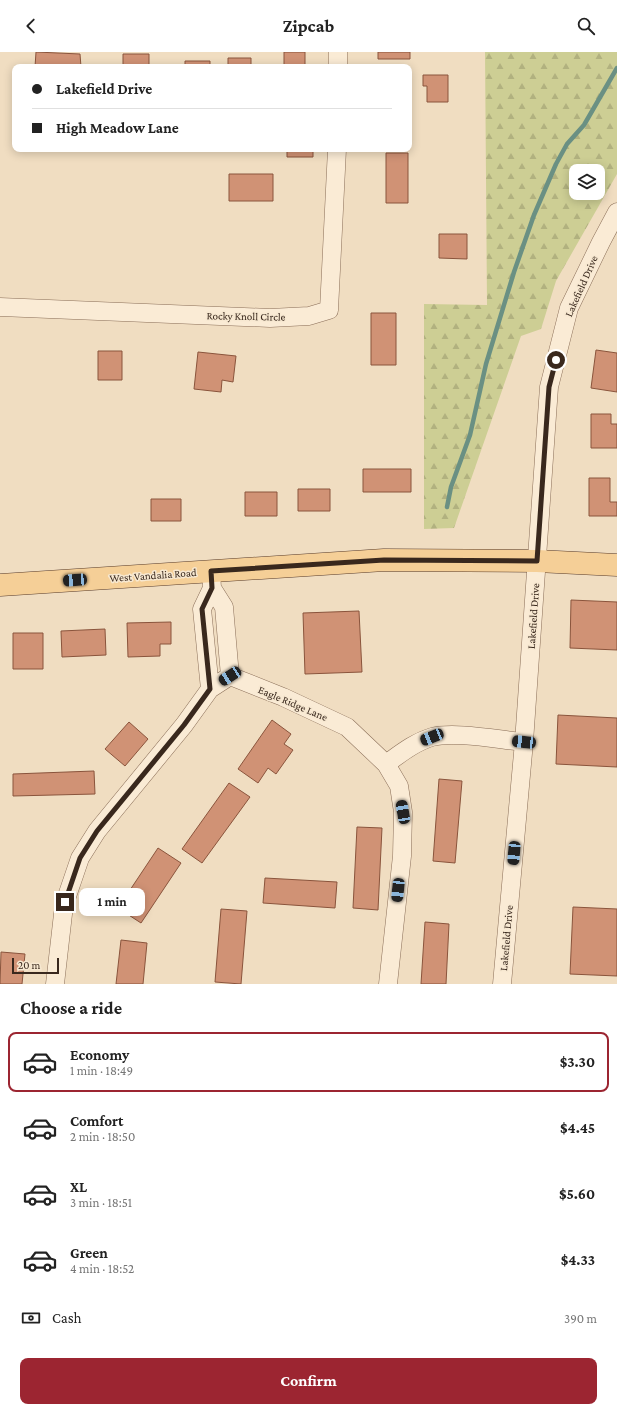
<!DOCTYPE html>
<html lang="en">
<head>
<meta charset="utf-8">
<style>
	body { margin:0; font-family:"Crimson Pro",serif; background:#f2f2f2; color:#222; height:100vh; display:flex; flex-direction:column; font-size:15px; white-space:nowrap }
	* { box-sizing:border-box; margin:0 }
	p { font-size:13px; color:#767676 }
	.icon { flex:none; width:22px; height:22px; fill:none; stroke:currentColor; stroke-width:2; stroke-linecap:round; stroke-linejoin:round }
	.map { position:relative; height:932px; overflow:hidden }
	.panel { display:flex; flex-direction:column; background:#fff; flex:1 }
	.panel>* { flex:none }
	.top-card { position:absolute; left:12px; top:12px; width:400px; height:88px; border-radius:8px; box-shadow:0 2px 10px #0003; display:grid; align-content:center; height:88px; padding:0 20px; background:#fff }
	.fabs { position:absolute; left:569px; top:112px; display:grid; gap:8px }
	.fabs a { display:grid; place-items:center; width:36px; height:36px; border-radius:8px; background:#fff; box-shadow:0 2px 10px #0003; font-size:20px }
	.scale { position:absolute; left:12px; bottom:10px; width:47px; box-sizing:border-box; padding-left:4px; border:2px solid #39281d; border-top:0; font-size:11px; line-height:14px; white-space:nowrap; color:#39281d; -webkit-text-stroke:3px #f7e8d1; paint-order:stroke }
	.end { position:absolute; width:18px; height:18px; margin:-9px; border:5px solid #39281d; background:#fff; box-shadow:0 0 0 2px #fff }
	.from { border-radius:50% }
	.bubble { position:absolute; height:28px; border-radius:8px; background:#fff; box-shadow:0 2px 10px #0003; font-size:13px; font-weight:700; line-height:28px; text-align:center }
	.car { position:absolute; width:12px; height:24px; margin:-12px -6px; border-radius:5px; box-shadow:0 0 3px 1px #0007; background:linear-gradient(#222 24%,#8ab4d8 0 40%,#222 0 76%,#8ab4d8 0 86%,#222 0) }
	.top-card b { display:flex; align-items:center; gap:14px; height:38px; font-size:15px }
	.top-card b+b { border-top:1px solid #e0e0e0 }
	.top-card i { width:10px; height:10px; background:#222 }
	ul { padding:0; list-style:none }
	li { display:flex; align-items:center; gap:12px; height:60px; margin:0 8px 6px; padding:0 12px; border:2px solid transparent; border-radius:8px }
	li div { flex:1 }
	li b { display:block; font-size:15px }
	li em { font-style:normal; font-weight:700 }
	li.active { border-color:#9c2531 }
	li>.icon { width:36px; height:36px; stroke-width:1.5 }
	h2 { padding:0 20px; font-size:18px; line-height:48px }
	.pay { display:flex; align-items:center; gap:10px; height:44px; padding:0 20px; font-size:15px }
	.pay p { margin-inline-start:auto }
	.cta { display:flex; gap:8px; margin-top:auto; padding:8px 20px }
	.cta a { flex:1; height:46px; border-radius:8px; background:#9c2531; color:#fff; font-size:16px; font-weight:700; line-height:46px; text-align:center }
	header { display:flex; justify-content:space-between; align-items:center; height:52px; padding:0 20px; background:#fff; font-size:18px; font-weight:700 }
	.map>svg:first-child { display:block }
</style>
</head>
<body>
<header><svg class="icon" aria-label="back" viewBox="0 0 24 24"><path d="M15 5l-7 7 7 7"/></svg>Zipcab<svg class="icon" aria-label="search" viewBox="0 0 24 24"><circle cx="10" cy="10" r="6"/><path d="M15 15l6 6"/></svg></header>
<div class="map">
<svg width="617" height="932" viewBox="0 0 617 932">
	<defs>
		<pattern id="forest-firs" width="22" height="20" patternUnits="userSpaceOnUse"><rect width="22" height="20" fill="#cdce94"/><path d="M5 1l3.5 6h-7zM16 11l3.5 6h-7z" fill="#b1b17f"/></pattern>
	</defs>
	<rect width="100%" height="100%" fill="#f0ddc1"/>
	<path fill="url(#forest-firs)" fill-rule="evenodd" d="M485 0H617V122L556 229 541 277 521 284 454 476 424 477V252L487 253ZM576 119H598V141H576Z"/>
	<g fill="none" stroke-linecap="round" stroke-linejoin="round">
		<path stroke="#6a9083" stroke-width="4.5" d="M447 455 451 435 470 383 486 312 514 220 534 163 556 112 567 92 584 73 617 16"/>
	</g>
	<path fill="#d09275" stroke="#8a543c" d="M36 0 80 2 81 15H35Z
		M284 0H305V15H284Z
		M378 0H410V7H378Z
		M123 2H149V15H123Z
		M228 6H251V15H228Z
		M185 9H210V15H185Z
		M423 23H448V50H427V34H423Z
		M287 97H313V105H287Z
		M386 101H408V151H386Z
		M229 122H273V149H229Z
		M439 182H467V207L439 206Z
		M371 261H396V313H371Z
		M596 298 617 301V340L591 336Z
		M98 299H122V328H98Z
		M198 300 236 304 233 330 222 328 221 340 194 337Z
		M591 362H611V372H617V396H591Z
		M363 417H411V440H363Z
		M589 426H610V450H617V464H589Z
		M298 437H330V459H298Z
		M245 440H277V464H245Z
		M151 447H181V469H151Z
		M571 548 617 550V598L570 596Z
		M359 559 362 620 305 622 303 561Z
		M171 570V592H160V604L128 605 127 571Z
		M105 577 106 603 62 605 61 579Z
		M13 581H43V617H13Z
		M558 663 617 666V715L556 712Z
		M272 668 291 682 284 692 293 698 276 722 268 716 258 731 238 717Z
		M129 670 148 687 125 714 105 697Z
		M94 719 95 742 13 744V722Z
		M439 727 462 729 455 811 433 809Z
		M229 731 250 745 202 811 182 797Z
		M357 775 382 776 378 858 353 856Z
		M158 796 181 811 141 871 118 856Z
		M265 826 337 830 335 856 263 851Z
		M573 855 617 857V924L570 922Z
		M221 857 247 859 241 932 215 930Z
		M425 870 449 872 446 932H421Z
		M121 888 147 891 143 932H116Z
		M1 900 25 902 22 932H0Z"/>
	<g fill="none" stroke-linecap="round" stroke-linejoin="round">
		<g stroke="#8a6e58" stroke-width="19">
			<path id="minor" d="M338 15V0
				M0 255 270 266 309 264 329 258 337 97
				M212 536 224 555 230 624
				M230 624 283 645 347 675 386 712 399 734 403 760 402 804 388 932
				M210 637 202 557 212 536 211 519
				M386 712C400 702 415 690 432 685 454 679 500 688 524 690
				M55 932 63 862 65 850 80 806 97 779 184 673 210 637 230 624
				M502 932 524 690 549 335 569 256 601 190 617 160"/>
		</g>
		<g stroke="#583c2c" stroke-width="23">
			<path id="major" d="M0 533 384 508 537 509 617 513"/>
		</g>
		<use href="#minor" stroke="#faebd5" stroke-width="18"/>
		<use href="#major" stroke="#f5cf97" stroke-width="22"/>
	</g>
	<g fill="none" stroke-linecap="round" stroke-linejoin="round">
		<path stroke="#39281d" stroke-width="5" d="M65 850 80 806 97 779 184 673 210 637 202 557 212 536 211 519 384 508 537 509 549 335 556 308"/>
	</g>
	<g text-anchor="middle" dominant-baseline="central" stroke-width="3" stroke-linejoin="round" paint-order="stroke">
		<g font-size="11" fill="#39281d" stroke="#f7e8d1">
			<text transform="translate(581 234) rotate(-66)">Lakefield Drive</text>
			<text transform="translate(246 264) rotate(1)">Rocky Knoll Circle</text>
			<text transform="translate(153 523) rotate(-4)">West Vandalia Road</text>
			<text transform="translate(533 564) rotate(-86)">Lakefield Drive</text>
			<text transform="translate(293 651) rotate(23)">Eagle Ridge Lane</text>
			<text transform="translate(506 886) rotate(-85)">Lakefield Drive</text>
		</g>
	</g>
</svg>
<div class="fabs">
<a><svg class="icon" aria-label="layers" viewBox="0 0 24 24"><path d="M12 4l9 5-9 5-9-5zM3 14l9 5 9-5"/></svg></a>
</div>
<div class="scale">20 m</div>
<i class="end from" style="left:556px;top:308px"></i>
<i class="end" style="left:65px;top:850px"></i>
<div class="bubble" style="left:79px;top:836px;width:66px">1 min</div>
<i class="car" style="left:75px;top:528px;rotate:266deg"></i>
<i class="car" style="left:230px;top:624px;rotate:237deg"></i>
<i class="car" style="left:432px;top:685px;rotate:248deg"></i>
<i class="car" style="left:524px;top:690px;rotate:276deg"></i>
<i class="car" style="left:403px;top:760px;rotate:350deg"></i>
<i class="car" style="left:514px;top:801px;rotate:185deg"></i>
<i class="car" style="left:398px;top:838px;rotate:186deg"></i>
<div class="top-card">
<b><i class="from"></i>Lakefield Drive</b>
<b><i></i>High Meadow Lane</b>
</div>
</div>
<section class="panel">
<h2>Choose a ride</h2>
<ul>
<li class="active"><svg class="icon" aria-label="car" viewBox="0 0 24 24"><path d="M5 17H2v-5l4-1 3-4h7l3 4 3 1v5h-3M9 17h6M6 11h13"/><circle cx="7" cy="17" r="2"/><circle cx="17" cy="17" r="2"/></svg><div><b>Economy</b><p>1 min · 18:49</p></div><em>$3.30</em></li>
<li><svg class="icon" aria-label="car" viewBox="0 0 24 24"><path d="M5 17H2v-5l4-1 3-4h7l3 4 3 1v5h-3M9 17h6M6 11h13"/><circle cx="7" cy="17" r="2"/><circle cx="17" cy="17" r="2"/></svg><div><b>Comfort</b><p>2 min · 18:50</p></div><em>$4.45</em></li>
<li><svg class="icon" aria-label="car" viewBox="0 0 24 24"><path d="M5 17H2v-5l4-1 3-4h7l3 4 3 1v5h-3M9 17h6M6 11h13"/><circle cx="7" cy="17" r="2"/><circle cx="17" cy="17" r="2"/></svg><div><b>XL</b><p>3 min · 18:51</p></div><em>$5.60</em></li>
<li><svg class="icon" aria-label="car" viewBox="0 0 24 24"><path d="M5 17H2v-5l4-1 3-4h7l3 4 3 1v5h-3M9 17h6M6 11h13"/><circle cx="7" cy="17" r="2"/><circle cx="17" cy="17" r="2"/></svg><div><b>Green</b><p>4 min · 18:52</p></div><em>$4.33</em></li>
</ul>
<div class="pay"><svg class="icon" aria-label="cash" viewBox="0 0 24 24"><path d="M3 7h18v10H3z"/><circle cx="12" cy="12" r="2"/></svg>Cash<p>390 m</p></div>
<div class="cta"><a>Confirm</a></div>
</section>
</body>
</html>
